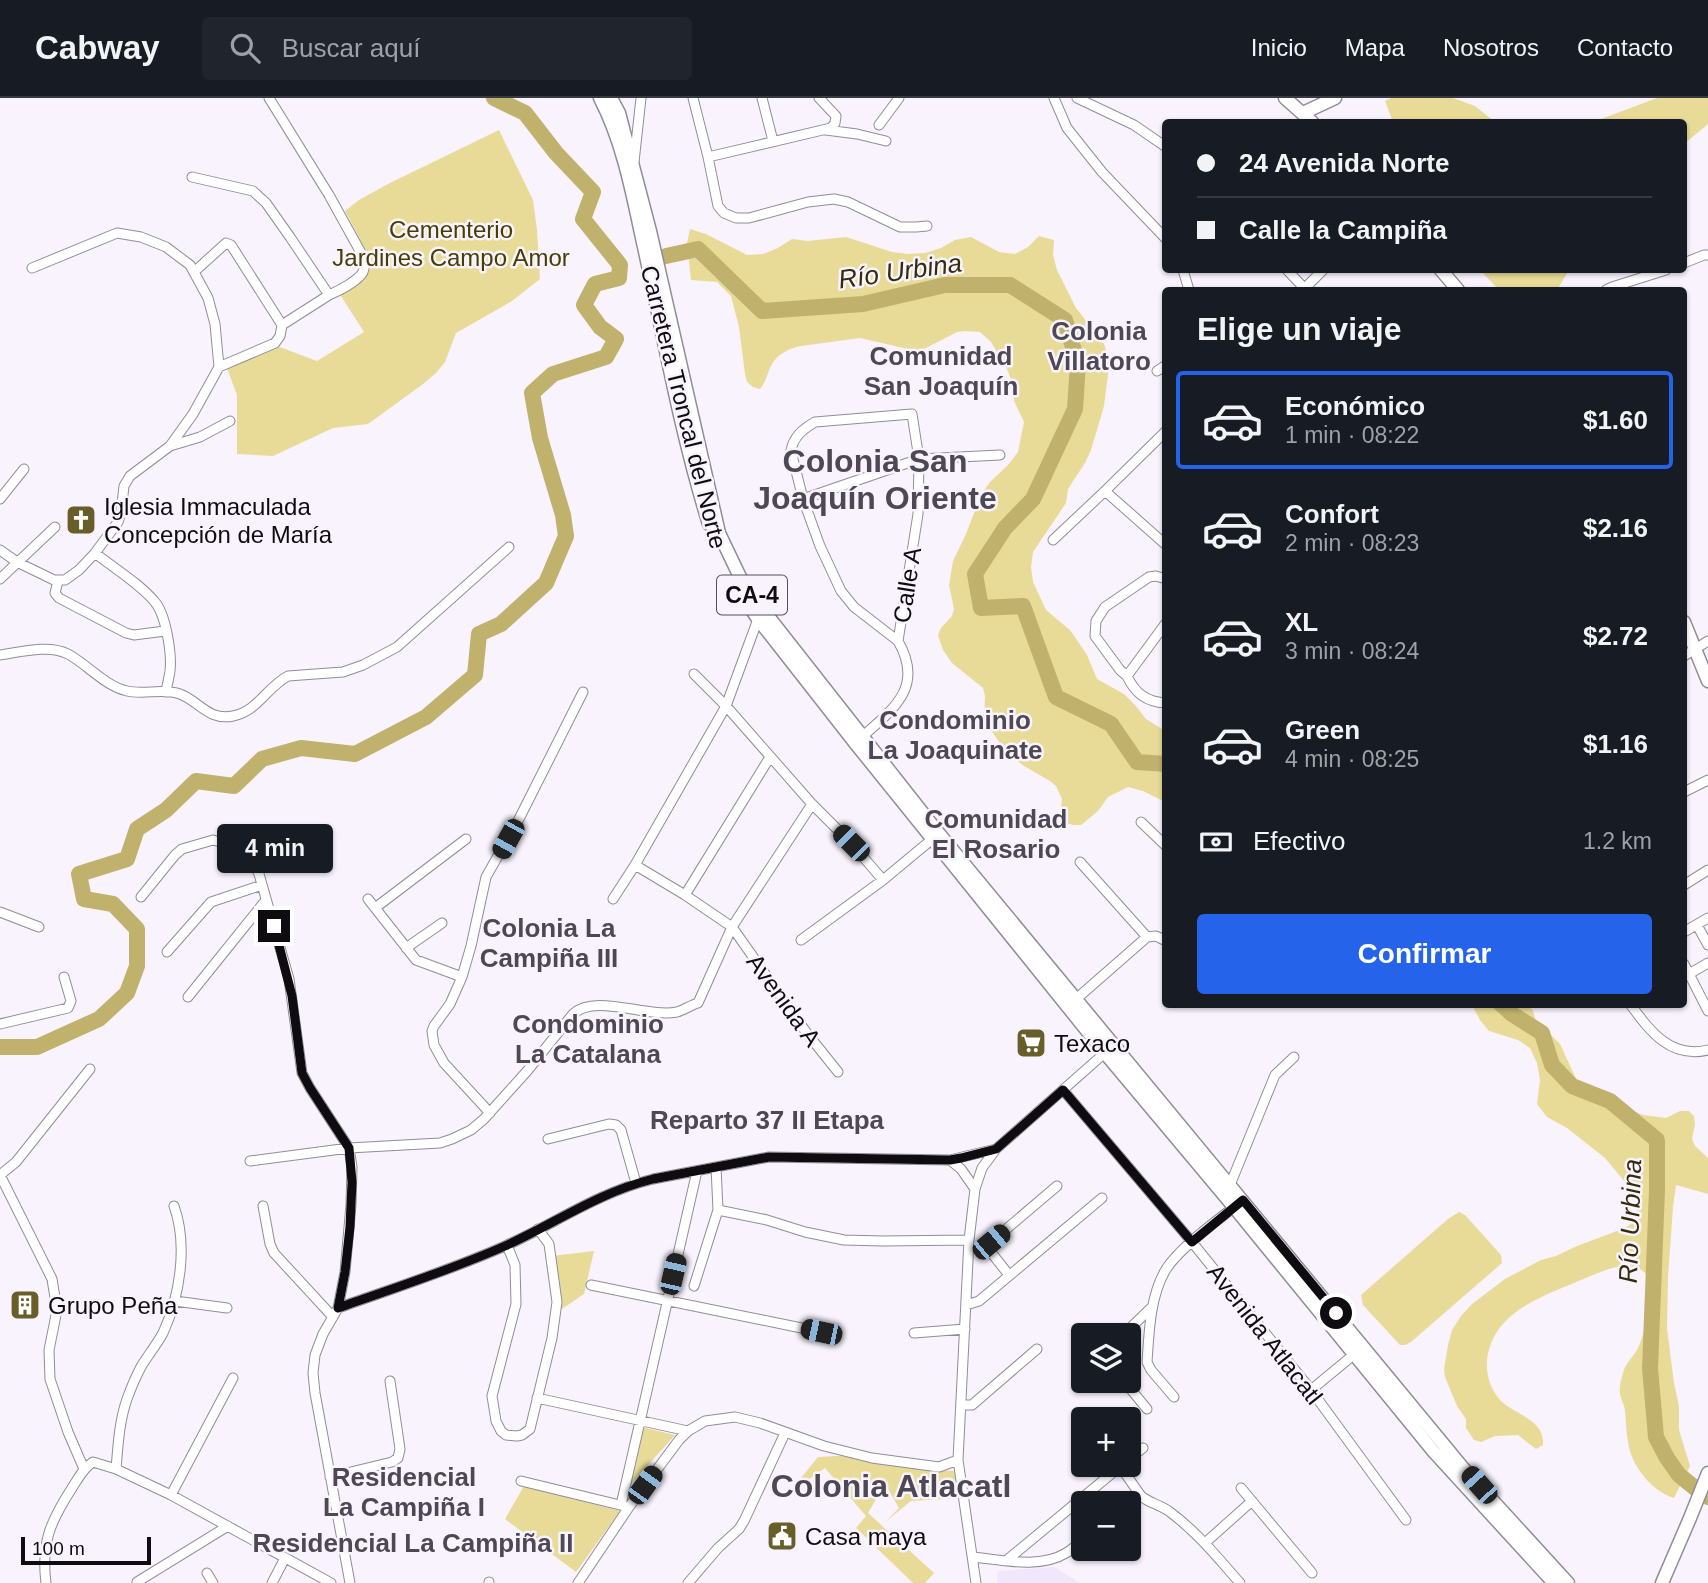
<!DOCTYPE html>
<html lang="es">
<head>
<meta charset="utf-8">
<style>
	body { margin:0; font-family:Arial,sans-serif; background:#20242c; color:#f1f3f6; height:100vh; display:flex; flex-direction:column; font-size:26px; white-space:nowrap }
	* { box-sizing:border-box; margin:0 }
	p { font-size:23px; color:#9ea1a6 }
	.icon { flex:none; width:38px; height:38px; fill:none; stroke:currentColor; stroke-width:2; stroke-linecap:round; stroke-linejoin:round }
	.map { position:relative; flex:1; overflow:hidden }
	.sheet { position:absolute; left:1162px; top:189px; width:525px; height:721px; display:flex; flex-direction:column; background:#171b24; border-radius:7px; box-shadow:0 2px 5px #0004 }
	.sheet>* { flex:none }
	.banner { position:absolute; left:1162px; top:21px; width:525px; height:154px; border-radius:7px; box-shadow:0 2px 5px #0004; display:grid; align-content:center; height:154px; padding:0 35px; background:#171b24 }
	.fabs { position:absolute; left:1071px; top:1225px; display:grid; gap:14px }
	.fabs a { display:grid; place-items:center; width:70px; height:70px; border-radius:7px; background:#171b24; box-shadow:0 2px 5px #0004; font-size:35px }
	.scale { position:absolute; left:21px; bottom:18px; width:130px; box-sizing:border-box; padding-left:7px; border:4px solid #0f0c11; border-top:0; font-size:19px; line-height:24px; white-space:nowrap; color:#0f0c11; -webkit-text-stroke:5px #f8f3fd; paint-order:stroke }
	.end { position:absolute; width:32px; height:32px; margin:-16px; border:9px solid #0f0c11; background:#fff; box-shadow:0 0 0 4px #fff }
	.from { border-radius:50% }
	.bubble { position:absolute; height:49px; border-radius:7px; background:#171b24; box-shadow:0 2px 5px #0004; font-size:23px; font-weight:700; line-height:49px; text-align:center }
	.car { position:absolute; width:21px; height:42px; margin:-21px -10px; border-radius:9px; box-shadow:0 0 5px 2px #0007; background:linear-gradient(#222 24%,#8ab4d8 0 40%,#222 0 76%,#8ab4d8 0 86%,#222 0) }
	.banner b { display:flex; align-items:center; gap:24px; height:66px; font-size:26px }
	.banner b+b { border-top:2px solid #363941 }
	.banner i { width:18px; height:18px; background:#f1f3f6 }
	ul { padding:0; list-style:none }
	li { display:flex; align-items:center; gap:21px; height:98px; margin:0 14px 10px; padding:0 21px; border:4px solid transparent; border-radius:7px }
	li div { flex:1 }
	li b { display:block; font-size:26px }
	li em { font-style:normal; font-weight:700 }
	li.selected { border-color:#2563eb }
	li>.icon { width:63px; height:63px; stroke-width:1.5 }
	h2 { padding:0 35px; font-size:32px; line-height:84px }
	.pay { display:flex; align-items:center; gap:18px; height:77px; padding:0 35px; font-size:26px }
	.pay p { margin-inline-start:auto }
	.button { display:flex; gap:14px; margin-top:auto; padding:14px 35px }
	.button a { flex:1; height:80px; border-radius:7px; background:#2563eb; color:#fff; font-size:28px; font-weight:700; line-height:80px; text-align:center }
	header { display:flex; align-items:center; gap:42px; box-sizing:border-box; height:98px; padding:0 35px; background:#171b24; border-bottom:2px solid #363941 }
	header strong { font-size:33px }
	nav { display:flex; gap:38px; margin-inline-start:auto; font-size:24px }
	.search { width:490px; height:63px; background:#20242c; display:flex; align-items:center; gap:18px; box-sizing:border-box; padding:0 24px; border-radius:7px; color:#9ea1a6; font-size:26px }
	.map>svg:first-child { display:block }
</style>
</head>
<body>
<header>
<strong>Cabway</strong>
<div class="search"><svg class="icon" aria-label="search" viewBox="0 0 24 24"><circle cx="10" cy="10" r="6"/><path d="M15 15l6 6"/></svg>Buscar aquí</div>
<nav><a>Inicio</a><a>Mapa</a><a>Nosotros</a><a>Contacto</a></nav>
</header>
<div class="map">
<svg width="1708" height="1485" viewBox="0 0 1708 1485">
	<rect width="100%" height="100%" fill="#f8f3fd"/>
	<path fill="#f1e7fd" d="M1054 1469 1080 1485H997L998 1473Z"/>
	<path fill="#e8db98" d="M1391 0H1453L1475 8 1495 24H1393L1385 3Z
		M1657 0H1708V26L1684 46V24H1593Z
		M499 32 533 102 537 132 540 181 512 203 456 235 445 264 436 275 423 286 368 326 333 330 273 358 237 356V297L227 270 277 248 317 263 364 234 339 195C352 187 370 180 372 164L345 113 359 102 388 86Z
		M690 131 706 136 747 157 763 156 778 150 792 141 808 143 846 139 892 154 908 156 925 155 941 150 955 142 971 139 999 154 1015 156 1028 149 1039 138 1054 142 1053 157 1057 172 1076 210 1104 246 1109 261 1108 277 1104 308 1091 352 1085 365 1068 391 1066 405 1033 454 1031 469 1033 484 1046 512 1070 532 1079 545 1087 557 1097 581 1124 596 1135 607 1146 621 1165 633V704L1143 693 1128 689 1108 699 1098 713 1081 727H1073L1066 725 1061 710 1062 701 1056 688 1050 683 1024 668 1006 654 984 622 985 598 983 590 952 565 943 552 938 537 941 530 952 518 954 511 949 487 953 463 966 436 981 397 990 384 1008 367 1018 354 1024 324 1014 303 1013 287 1007 271 991 244 980 234 965 233 957 234 926 250 919 252H912L860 240 801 248C789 250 776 257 771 268 767 276 766 284 760 291L753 289 747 284 745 276 739 229 731 198 717 184 691 182 687 145Z
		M1480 172H1569L1557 192H1499Z
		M1472 907H1525L1533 912 1535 921 1560 946 1579 987 1622 1005 1635 1014 1643 1017 1666 1020 1680 1013H1689L1694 1018 1695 1026 1692 1041 1695 1048 1708 1060V1096L1676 1087 1673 1109 1668 1179 1667 1230 1674 1285 1679 1308V1332L1690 1368 1674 1400C1651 1393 1631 1367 1628 1344 1626 1333 1626 1322 1625 1312 1624 1306 1621 1301 1620 1296 1619 1289 1621 1281 1623 1275 1625 1266 1632 1260 1637 1252 1647 1233 1651 1199 1648 1178 1644 1174 1640 1170 1635 1169 1621 1164 1601 1174 1588 1179 1548 1197 1492 1211 1487 1263 1486 1278 1491 1292 1501 1303 1516 1317 1545 1322 1543 1347L1536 1351 1518 1337 1495 1338 1481 1344 1474 1342 1466 1330V1321L1457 1308 1445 1279 1444 1271 1448 1247 1452 1232 1461 1218 1472 1206 1505 1181 1541 1162 1556 1158 1577 1148 1625 1130 1632 1125 1637 1119 1638 1103 1631 1088 1625 1084 1605 1060 1567 1030 1547 1019 1537 1006 1540 982 1537 965 1530 950 1518 942 1489 933 1480 922Z
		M1459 1114 1465 1117 1501 1157 1502 1165 1411 1244 1405 1247H1400L1363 1207 1361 1197 1448 1121Z
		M594 1153 584 1196 559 1213 552 1158Z
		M641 1329 675 1337 629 1388Z
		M855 1357 938 1372 955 1373 958 1400 911 1403 885 1424 899 1410 885 1386 868 1415 934 1475 925 1485H913L856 1430 866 1418 825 1370 788 1396 818 1359Z
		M524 1388 620 1413 576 1474 505 1421Z"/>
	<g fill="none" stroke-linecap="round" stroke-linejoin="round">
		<path stroke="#c0b26c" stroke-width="16" d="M494 0 525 15 556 55 593 94 583 121 620 167
			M666 158 698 151 762 213 863 206 945 187H1010L1065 222 1078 266 1075 311 1033 401 1005 430 975 476 981 510 1023 508 1056 599 1111 626 1137 664 1166 666
			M1501 906 1512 916 1542 935 1552 967 1572 988 1610 1003 1657 1042V1092L1650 1270 1656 1339 1667 1360 1679 1377 1700 1394 1708 1399
			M0 949H37L99 921 127 895 137 868V831L113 806 84 801 79 776 127 761 137 731 166 712 196 683 234 688 262 661 301 650 355 656 426 619 475 577 479 536 501 526 546 485 566 438 563 417 540 340 532 295 553 276 606 259 616 241 600 229 584 207 595 186 619 180 620 167"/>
		<g stroke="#928c9a" stroke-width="11">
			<path id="minor" d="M693 0 708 59 718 108 724 115 736 120H749L808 104 834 101 848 104 900 129H916L927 128
				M762 0 773 43
				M1054 0 1067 30 1102 74 1166 141
				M1077 0 1134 27 1166 49
				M879 27 899 0
				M826 32 857 36 886 43
				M708 59 831 30 835 25 836 18 819 0
				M634 64 641 0
				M192 79 253 93 266 105 290 139 329 197
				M1684 165 1704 157H1708
				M32 170 117 135 141 139 166 149 190 167 208 200 215 226 219 269 193 316 170 348
				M1183 172 1189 192
				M1287 172 1306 192
				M194 174 226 145 231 147 282 227
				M1303 192 1323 172
				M1606 192 1612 189 1666 172
				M219 269 275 245 280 238 282 227 329 197C338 193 358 183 363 174 365 170 364 166 365 162L329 97 269 0
				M1157 273 1166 267
				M1105 393 1166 447
				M0 401 24 371
				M803 401 919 361 1000 357
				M1053 442 1105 393 1166 333
				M0 452 17 464 54 482H65L79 472 95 455 118 424 121 415 124 388 130 378 170 348 200 339 230 323
				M95 455C115 471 139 485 155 504 166 517 172 556 170 573 169 580 167 587 166 594
				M0 481 55 429
				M58 483 55 495 59 500 126 535 134 537 165 533
				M1166 525 1127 578C1135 595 1146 604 1166 605
				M0 557C20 554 49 546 68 556 88 567 105 588 127 593 144 597 163 590 180 596 199 603 208 623 233 618 258 613 267 589 288 578L343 574 363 567 397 549 509 449
				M1684 558 1708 543
				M694 576 726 608 812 706 851 745 883 782
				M1127 578 1120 572 1095 538 1096 523 1105 509 1149 479 1156 478 1166 481
				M863 638C895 610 924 588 898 543L918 416 919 361 912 316 815 324C803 331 793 339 791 353L803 401 820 448 841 493 854 509 898 543
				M1684 694 1708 682
				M1141 724 1166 748
				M1080 764 1147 839
				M635 767 685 797 732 829 806 934 838 974
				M1684 787 1708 772
				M685 797 770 659
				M141 799 175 757 182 751 213 742 224 745 250 762 256 770 259 776 289 881 302 975 310 990 349 1050 352 1069 351 1107 345 1174 338 1210 323 1236 315 1257 313 1275 315 1295 350 1485
				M368 801 416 862 462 879
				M613 801 635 767 726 608 758 521
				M375 810 466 741
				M0 814 39 829
				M1697 827 1708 847
				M1684 834 1708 820
				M801 842 883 782 936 738
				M406 850 442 825
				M167 854 211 804 262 787
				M1684 866 1708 913
				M1689 876 1708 865
				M188 899 266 802
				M1075 902 1147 839 1156 838 1166 843
				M1630 906C1650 933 1670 961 1708 952
				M0 926 68 910 71 903 64 879
				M1063 992 1192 1144 1311 1292 1406 1422
				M490 1015 444 965 434 947 432 933 434 928 450 906 462 879 471 848 486 779 519 721 583 594
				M548 1041 609 1026 616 1027 621 1032 636 1085
				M950 1062 961 1071 975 1091
				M250 1063 349 1050 440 1045 452 1041 471 1032 484 1021 528 972 573 916C595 895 647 920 677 914 684 912 691 907 698 905L732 829 812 706
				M0 1077 52 1181 57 1212 49 1252 50 1281 68 1334 84 1371
				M0 1077 16 1064 90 971
				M1230 1087 1275 977 1294 959
				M263 1108 270 1146 274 1155 333 1219
				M718 1112 767 1122 805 1134 844 1142 883 1143 969 1142
				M507 1147 515 1167 516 1206 492 1298 496 1323 501 1333 506 1337 517 1338 522 1337 530 1331 552 1240 557 1204 549 1146 538 1131
				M1009 1177 990 1153 989 1148 991 1144 1057 1088
				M591 1187 821 1234
				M694 1188 718 1112 716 1069
				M175 1203 227 1210
				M966 1207 979 1203 1102 1100
				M338 1210C394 1190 451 1172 505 1148 556 1125 597 1095 653 1081L769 1059 950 1062 996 1051
				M914 1235 965 1231
				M1123 1237 1152 1209
				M1124 1283 1147 1311
				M1311 1292 1357 1254
				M1174 1299 1151 1272 1147 1264C1149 1235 1150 1199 1165 1173 1177 1152 1217 1122 1237 1107
				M537 1300 688 1333
				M961 1307H972L1037 1251
				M1129 1361 1143 1350
				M1120 1368 1141 1398
				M116 1371C118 1348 119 1324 127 1301 131 1290 136 1278 142 1267 149 1256 157 1246 163 1235 180 1198 188 1147 174 1108
				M330 1379 392 1364 398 1360 400 1351 390 1283
				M521 1383 624 1408
				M1241 1390 1312 1475
				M171 1397 233 1280
				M1128 1405 1141 1398C1149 1405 1161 1407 1170 1414 1197 1434 1218 1460 1240 1485
				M621 1407 697 1073
				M1205 1445 1252 1403
				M973 1459C1002 1462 1040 1471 1066 1455 1072 1452 1078 1446 1083 1441
				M1007 1462 1122 1367
				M207 1475 213 1485
				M137 1484 228 1428
				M489 1484V1485
				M46 1485C41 1445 50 1424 72 1390 78 1381 83 1370 93 1364L116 1371 171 1397 331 1485
				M272 1485 285 1460
				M578 1485 629 1409 679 1342 688 1333 705 1323 735 1319 760 1325 824 1348 872 1360 939 1369 958 1362
				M688 1485 718 1450 739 1431 744 1423 785 1335
				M976 1485 958 1362 969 1142 975 1091 982 1070 996 1051 1107 953"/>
		</g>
		<g stroke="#928c9a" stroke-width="15">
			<path id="major" d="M600 0C624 46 633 99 644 149 664 240 681 337 709 426
				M611 0 619 15 650 133 719 435 740 479 767 517 936 732 1463 1370 1568 1485
				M1285 0 1312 24
				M1303 15 1335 0
				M1441 172 1458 192
				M736 488 758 521 856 646 1105 955 1234 1109 1434 1354 1554 1485
				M1684 524 1708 583
				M1662 1485 1690 1420 1708 1375"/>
		</g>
		<use href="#minor" stroke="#fff" stroke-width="9"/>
		<use href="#major" stroke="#fff" stroke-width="12"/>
	</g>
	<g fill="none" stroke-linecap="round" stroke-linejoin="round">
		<path stroke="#0f0c11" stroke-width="9" d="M274 828 292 898 302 975 310 990 349 1050 352 1084 350 1129 345 1174 338 1210C394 1190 451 1172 505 1148 556 1125 597 1095 653 1081L769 1059 950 1062 961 1060 996 1051 1063 992 1192 1144 1243 1102 1336 1215"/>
	</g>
	<defs>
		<g id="church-square" transform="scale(1.575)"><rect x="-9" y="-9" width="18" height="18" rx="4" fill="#675e2a" stroke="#f8f3fd"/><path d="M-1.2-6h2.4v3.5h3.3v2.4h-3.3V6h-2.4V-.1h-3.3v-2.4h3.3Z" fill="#fff"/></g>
		<g id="supermarket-square" transform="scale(1.575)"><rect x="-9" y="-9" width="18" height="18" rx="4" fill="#675e2a" stroke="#f8f3fd"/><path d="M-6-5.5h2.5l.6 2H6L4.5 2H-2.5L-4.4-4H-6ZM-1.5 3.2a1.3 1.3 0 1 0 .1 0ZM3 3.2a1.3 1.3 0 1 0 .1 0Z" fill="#fff"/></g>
		<g id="building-square" transform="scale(1.575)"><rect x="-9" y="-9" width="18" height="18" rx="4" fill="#675e2a" stroke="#f8f3fd"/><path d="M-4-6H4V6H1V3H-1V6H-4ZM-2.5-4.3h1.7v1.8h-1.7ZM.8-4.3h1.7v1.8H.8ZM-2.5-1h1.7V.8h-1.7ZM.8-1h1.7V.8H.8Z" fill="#fff"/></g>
		<g id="civic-square" transform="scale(1.575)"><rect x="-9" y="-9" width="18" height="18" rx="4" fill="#675e2a" stroke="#f8f3fd"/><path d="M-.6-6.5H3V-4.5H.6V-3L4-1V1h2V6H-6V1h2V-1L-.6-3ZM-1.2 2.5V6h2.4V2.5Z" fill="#fff"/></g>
	</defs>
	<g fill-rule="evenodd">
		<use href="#church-square" x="81" y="422"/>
		<use href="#supermarket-square" x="1031" y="945"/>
		<use href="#building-square" x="25" y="1207"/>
		<use href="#civic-square" x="782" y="1438"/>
	</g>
	<g text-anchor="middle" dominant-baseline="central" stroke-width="5" stroke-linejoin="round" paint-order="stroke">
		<rect fill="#f8f3fd" stroke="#555158" stroke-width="2" x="717" y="477.5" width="70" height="39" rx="5"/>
		<g font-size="23" font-weight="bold" fill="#0f0c11">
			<text x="752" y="497">CA-4</text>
		</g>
		<g font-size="24" fill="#473d02" stroke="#f8f3fd">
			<text x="451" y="131">Cementerio<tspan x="451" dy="28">Jardines Campo Amor</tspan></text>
		</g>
		<g font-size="24" fill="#0f0c11" stroke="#f8f3fd">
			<text transform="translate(684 309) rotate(76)">Carretera Troncal del Norte</text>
			<text transform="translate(907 487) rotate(-81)">Calle A</text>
			<text transform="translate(784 902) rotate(54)">Avenida A</text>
			<text transform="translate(1265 1236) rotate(52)">Avenida Atlacatl</text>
		</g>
		<g font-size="24" fill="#0f0c11" stroke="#f8f3fd" text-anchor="start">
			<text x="104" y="408">Iglesia Immaculada<tspan x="104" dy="28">Concepción de María</tspan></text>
			<text x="1054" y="945">Texaco</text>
			<text x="48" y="1207">Grupo Peña</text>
			<text x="805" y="1438">Casa maya</text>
		</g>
		<g font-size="26" font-style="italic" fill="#322c0c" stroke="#f8f3fd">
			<text transform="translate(900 173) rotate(-8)">Río Urbina</text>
			<text transform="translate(1630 1123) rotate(-88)">Río Urbina</text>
		</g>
		<g font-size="26" font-weight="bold" fill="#4e4854" stroke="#f8f3fd">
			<text x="1099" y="233">Colonia<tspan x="1099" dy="30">Villatoro</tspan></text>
			<text x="941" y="258">Comunidad<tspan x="941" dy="30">San Joaquín</tspan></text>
			<text x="955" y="622">Condominio<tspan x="955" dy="30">La Joaquinate</tspan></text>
			<text x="996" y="721">Comunidad<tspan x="996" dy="30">El Rosario</tspan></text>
			<text x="549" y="830">Colonia La<tspan x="549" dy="30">Campiña III</tspan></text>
			<text x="588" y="926">Condominio<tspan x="588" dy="30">La Catalana</tspan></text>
			<text x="767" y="1022">Reparto 37 II Etapa</text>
			<text x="404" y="1379">Residencial<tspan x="404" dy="30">La Campiña I</tspan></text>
			<text x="413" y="1445">Residencial La Campiña II</text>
		</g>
		<g font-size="32" font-weight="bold" fill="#4e4854" stroke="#f8f3fd">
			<text x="875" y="363">Colonia San<tspan x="875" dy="37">Joaquín Oriente</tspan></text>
			<text x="891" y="1388">Colonia Atlacatl</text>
		</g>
	</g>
</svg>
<div class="fabs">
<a><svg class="icon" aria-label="layers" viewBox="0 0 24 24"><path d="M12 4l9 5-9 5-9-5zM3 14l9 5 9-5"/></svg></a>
<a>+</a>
<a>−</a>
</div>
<div class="scale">100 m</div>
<i class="end from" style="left:1336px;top:1215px"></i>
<i class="end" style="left:274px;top:828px"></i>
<div class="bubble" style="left:217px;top:726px;width:116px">4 min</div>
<i class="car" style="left:508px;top:741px;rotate:209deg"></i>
<i class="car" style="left:851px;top:745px;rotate:315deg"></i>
<i class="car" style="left:991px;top:1144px;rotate:50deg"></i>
<i class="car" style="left:673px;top:1176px;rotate:13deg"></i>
<i class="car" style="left:821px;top:1234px;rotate:282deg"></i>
<i class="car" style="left:645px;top:1387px;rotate:36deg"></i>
<i class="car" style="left:1479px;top:1387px;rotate:318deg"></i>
<div class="banner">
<b><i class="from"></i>24 Avenida Norte</b>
<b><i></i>Calle la Campiña</b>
</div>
<section class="sheet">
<h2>Elige un viaje</h2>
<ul>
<li class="selected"><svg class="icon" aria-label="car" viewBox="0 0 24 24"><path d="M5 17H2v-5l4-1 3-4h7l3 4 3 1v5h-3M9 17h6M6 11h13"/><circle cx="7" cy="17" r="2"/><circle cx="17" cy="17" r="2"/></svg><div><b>Económico</b><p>1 min · 08:22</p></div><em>$1.60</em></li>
<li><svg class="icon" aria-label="car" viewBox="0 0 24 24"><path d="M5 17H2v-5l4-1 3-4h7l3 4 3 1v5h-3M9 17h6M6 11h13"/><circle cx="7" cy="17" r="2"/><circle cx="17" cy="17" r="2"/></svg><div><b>Confort</b><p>2 min · 08:23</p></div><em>$2.16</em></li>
<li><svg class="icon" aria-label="car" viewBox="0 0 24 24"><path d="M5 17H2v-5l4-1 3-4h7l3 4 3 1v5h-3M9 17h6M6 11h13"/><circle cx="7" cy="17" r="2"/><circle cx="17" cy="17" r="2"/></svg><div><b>XL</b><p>3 min · 08:24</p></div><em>$2.72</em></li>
<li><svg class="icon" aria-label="car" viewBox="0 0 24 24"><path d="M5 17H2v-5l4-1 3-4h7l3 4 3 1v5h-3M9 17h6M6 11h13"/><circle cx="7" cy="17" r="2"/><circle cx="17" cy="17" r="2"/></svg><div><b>Green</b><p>4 min · 08:25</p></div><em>$1.16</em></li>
</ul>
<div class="pay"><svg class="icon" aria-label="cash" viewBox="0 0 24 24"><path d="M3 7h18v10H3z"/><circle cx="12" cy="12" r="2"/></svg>Efectivo<p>1.2 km</p></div>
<div class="button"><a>Confirmar</a></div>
</section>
</div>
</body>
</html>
